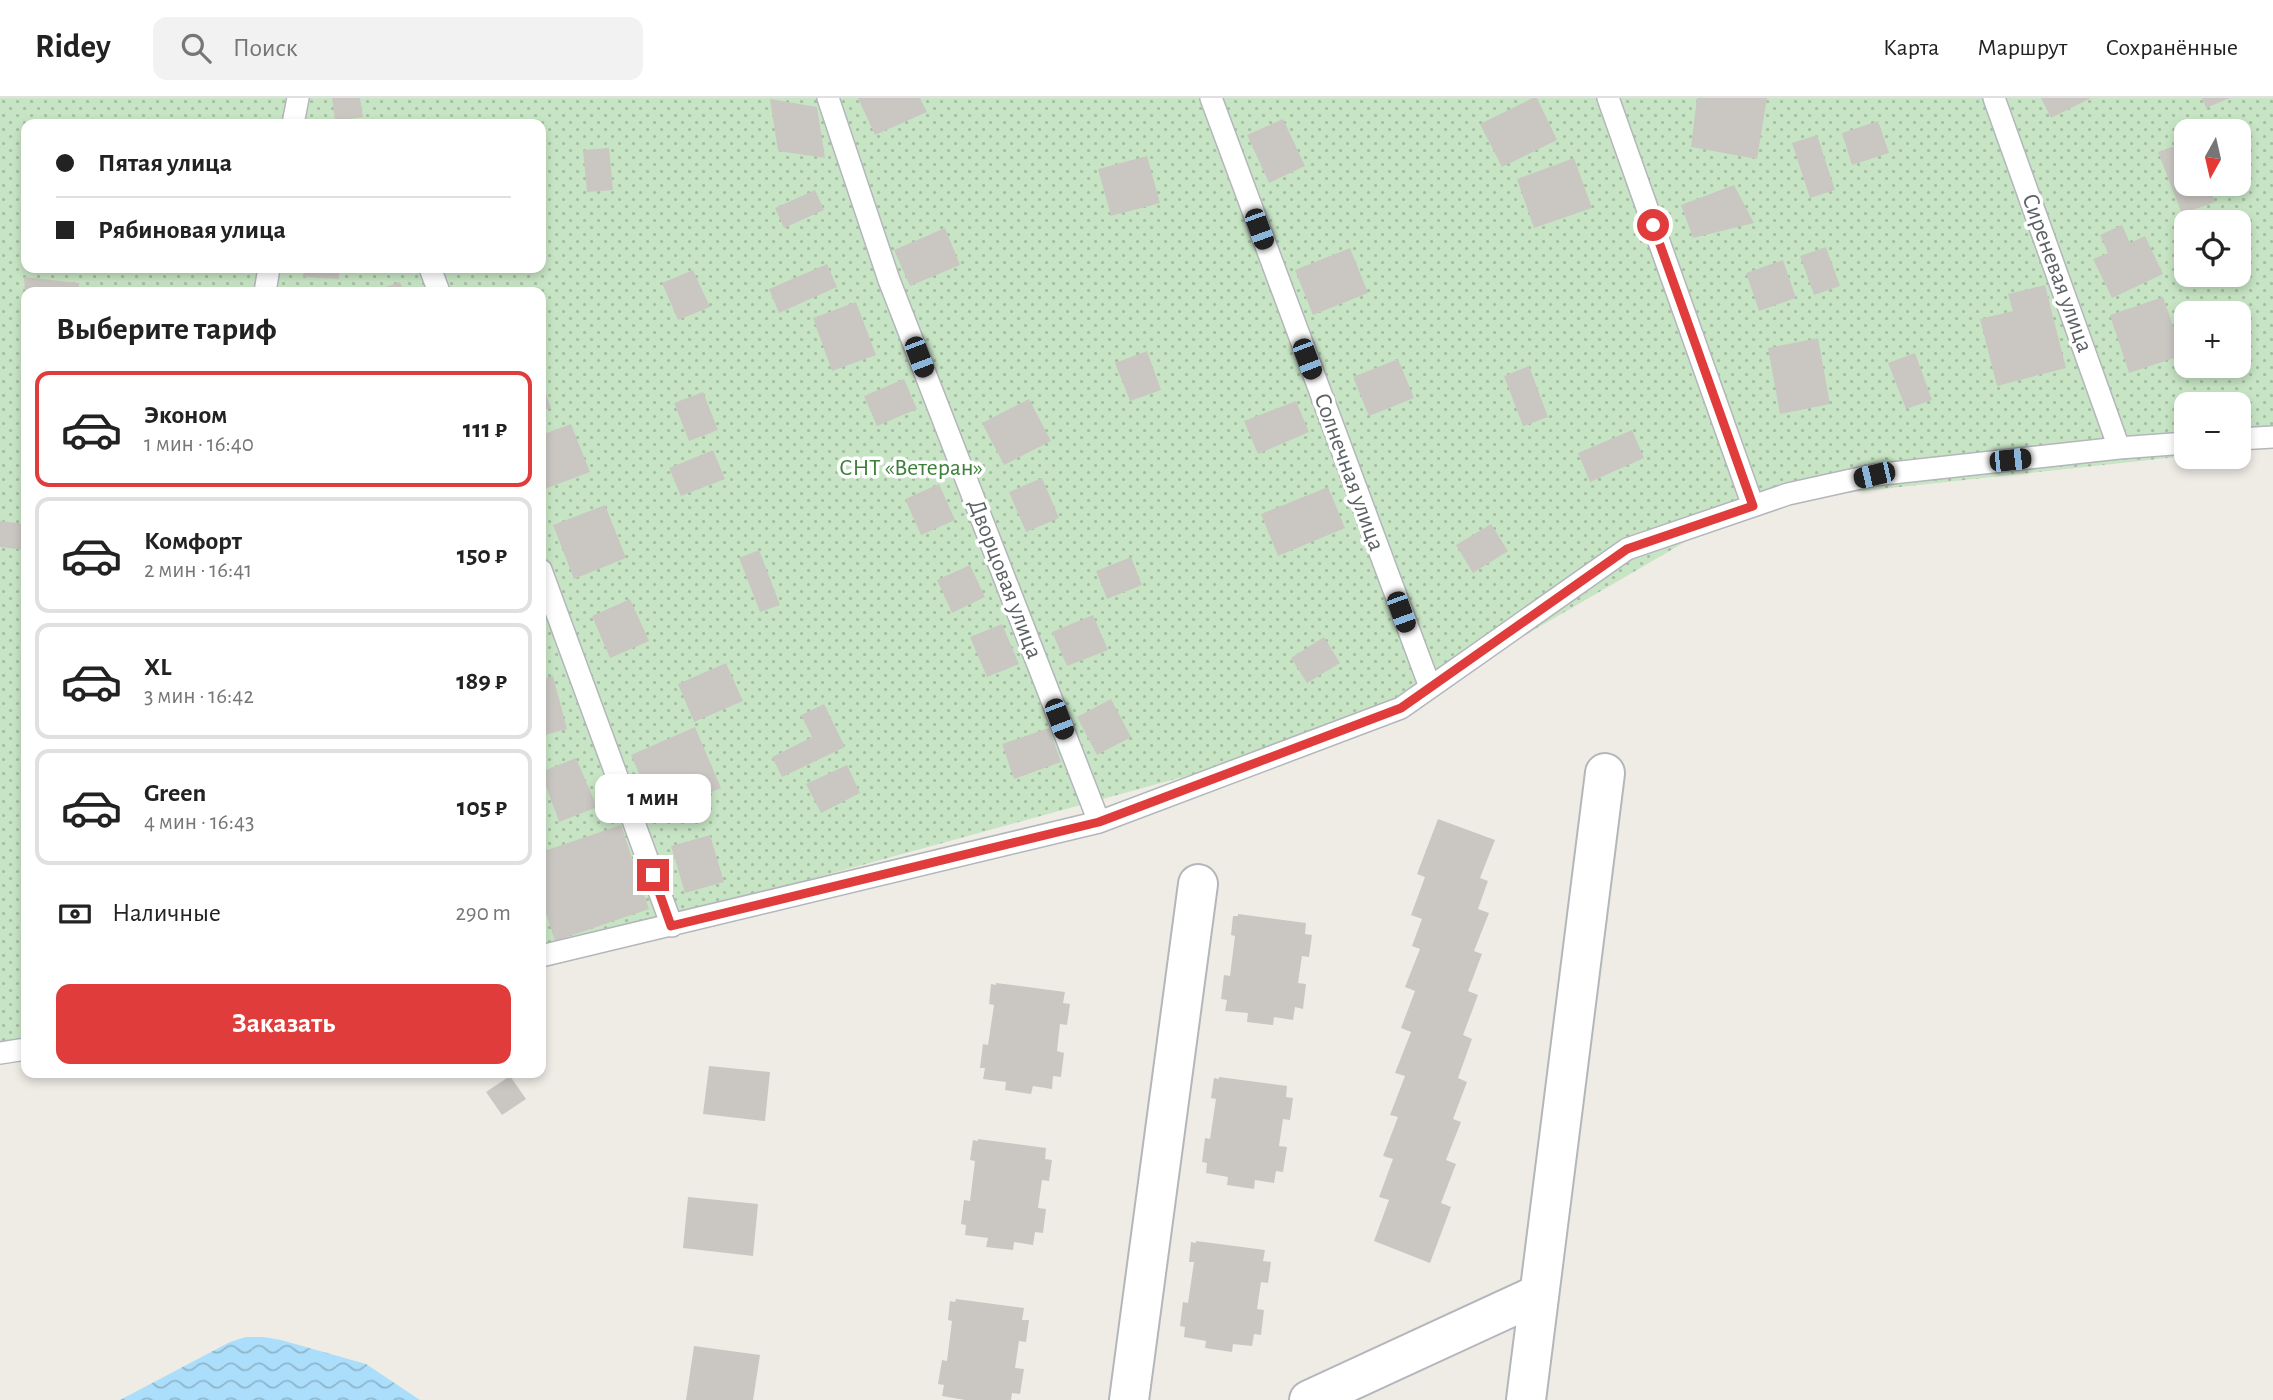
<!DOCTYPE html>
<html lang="ru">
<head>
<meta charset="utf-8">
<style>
	body { margin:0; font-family:"Alegreya Sans",sans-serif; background:#f2f2f2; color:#222; height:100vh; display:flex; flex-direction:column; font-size:26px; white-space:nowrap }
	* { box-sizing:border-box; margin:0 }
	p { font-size:23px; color:#767676 }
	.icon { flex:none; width:38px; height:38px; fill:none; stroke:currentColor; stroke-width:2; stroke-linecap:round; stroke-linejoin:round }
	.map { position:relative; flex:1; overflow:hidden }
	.panel { position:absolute; left:21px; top:189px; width:525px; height:791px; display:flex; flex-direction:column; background:#fff; border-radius:14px; box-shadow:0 4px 10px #0003 }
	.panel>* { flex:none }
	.guide { position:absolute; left:21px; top:21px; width:525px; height:154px; border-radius:14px; box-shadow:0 4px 10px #0003; display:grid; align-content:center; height:154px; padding:0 35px; background:#fff }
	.needle { width:46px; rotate:188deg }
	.controls { position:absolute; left:2174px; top:21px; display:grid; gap:14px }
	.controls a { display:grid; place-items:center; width:77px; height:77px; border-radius:14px; background:#fff; box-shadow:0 4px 10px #0003; font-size:35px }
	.end { position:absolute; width:32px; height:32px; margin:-16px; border:9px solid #df3c3b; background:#fff; box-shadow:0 0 0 4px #fff }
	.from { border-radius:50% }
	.bubble { position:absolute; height:49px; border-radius:14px; background:#fff; box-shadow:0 4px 10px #0003; font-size:23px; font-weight:700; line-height:49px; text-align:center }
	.car { position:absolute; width:21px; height:42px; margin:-21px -10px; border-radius:9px; box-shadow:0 0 5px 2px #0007; background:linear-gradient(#222 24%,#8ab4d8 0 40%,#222 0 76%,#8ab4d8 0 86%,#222 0) }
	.guide b { display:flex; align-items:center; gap:24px; height:66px; font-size:26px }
	.guide b+b { border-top:2px solid #e0e0e0 }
	.guide i { width:18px; height:18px; background:#222 }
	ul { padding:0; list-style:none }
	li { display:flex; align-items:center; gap:21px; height:116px; margin:0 14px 10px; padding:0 21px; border:4px solid #e0e0e0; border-radius:14px }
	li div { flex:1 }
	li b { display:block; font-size:26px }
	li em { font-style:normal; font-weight:700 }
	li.selected { border-color:#df3c3b }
	li>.icon { width:63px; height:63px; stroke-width:1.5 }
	h2 { padding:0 35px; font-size:32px; line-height:84px }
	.pay { display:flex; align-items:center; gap:18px; height:77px; padding:0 35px; font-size:26px }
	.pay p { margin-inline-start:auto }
	.action { display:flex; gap:14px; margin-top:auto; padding:14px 35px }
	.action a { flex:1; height:80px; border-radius:14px; background:#df3c3b; color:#fff; font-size:28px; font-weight:700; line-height:80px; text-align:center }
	header { display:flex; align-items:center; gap:42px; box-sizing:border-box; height:98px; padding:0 35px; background:#fff; border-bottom:2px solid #e0e0e0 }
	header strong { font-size:33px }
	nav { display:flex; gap:38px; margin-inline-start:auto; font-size:24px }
	.search { width:490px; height:63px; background:#f2f2f2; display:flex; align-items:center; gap:18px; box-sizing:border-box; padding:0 24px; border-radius:14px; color:#767676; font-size:26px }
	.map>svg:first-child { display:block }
</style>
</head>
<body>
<header>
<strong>Ridey</strong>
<div class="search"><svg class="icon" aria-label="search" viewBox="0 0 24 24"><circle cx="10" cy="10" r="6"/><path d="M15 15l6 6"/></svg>Поиск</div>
<nav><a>Карта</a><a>Маршрут</a><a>Сохранённые</a></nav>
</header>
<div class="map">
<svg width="2273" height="1302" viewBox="0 0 2273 1302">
	<defs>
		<pattern id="park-dots" width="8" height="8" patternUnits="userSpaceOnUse" patternTransform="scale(1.75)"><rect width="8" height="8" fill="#c7e5c4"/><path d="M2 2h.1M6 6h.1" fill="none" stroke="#a5bda3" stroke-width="1.8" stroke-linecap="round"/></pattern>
		<pattern id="water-waves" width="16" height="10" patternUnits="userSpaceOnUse" patternTransform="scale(1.75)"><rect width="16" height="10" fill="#abdefa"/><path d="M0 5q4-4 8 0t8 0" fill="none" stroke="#8eb7ce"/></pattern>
	</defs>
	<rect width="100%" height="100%" fill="#efece6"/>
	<path fill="url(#park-dots)" fill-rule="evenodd" d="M0 0H2273V348L2238 352V306H2186V358L1752 405 1369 628 541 855V194H26V955L0 956ZM26 26H541V170H26ZM2186 33H2238V86H2186ZM2186 124H2238V177H2186ZM2186 215H2238V268H2186Z"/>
	<path fill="url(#water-waves)" d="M246 1239H263L281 1242 366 1266 420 1302H120L230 1244Z"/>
	<path fill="#cac7c2" d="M332 0H360L363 19 335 23Z
		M858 0H920L927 14 875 37Z
		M1533 0H1537L1557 42 1502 69 1480 26Z
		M1697 0H1767L1757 61 1691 49Z
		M2041 0H2091L2051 20Z
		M2202 0H2230L2206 10Z
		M770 1 817 9 825 60 778 53Z
		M1283 21 1305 68 1269 85 1247 37Z
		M1878 23 1889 55 1852 67 1842 35Z
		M1817 37 1835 92 1810 100 1792 45Z
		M2186 44V86H2209L2215 104 2182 116 2158 54Z
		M609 50 613 92 587 94 583 52Z
		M1147 58 1160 105 1111 118 1098 71Z
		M1574 60 1592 110 1534 130 1517 81Z
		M1734 87 1754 125 1693 140 1681 107Z
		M815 92 824 112 784 130 775 110Z
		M2122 127 2130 145 2145 138 2163 176 2112 200 2093 161 2108 155 2100 137Z
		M945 130 960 167 910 188 894 152Z
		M1826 149 1840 188 1814 197 1800 158Z
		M1350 150 1368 195 1313 217 1295 172Z
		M1783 162 1796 200 1759 213 1746 175Z
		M827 166 837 189 779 215 769 191Z
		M304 170H339V181L303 179Z
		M693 172 710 209 678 222 662 185Z
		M24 179 79 185V194H25Z
		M400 184 404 194H371Z
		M2045 187 2066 270 1997 288 1980 221 2013 213 2008 196Z
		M2163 199 2183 257 2129 275 2110 217Z
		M856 204 876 257 832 273 813 220Z
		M1818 240 1830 306 1780 316 1768 250Z
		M1147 253 1161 292 1130 303 1115 265Z
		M1915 255 1932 302 1906 311 1888 265Z
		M1398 261 1414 300 1369 318 1353 279Z
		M1529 268 1548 319 1523 328 1504 278Z
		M904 281 917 311 877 328 864 298Z
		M541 283 551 310 541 313Z
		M703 294 718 332 689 343 674 305Z
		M1029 301 1051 343 1004 367 982 325Z
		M1296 303 1309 334 1258 356 1244 323Z
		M571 326 590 374 542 392 541 337Z
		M1632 332 1644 360 1590 384 1578 355Z
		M713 352 725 381 681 398 669 370Z
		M1042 380 1059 420 1026 434 1009 394Z
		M939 386 955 422 921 437 905 401Z
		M1328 389 1345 430 1278 458 1261 416Z
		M605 407 626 460 574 481 553 427Z
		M0 423 26 426 25 452 0 449Z
		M1491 426 1508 453 1473 475 1456 447Z
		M759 452 780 507 760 514 739 460Z
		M1131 459 1142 487 1107 501 1096 473Z
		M970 467 985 499 952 515 937 482Z
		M630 501 649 543 610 560 592 518Z
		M1093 517 1108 552 1067 568 1052 534Z
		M1002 526 1019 566 987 579 970 539Z
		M1324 539 1340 565 1307 585 1291 560Z
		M726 565 743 603 694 624 678 586Z
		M553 578 567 631 541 638V581Z
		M1111 601 1131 639 1097 657 1077 619Z
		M824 606 845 649 782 679 772 659 812 639 801 617Z
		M695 629 721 690 668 712 653 676 641 680 631 657Z
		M1049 630 1061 664 1014 681 1002 646Z
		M576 660 597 709 559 724 541 674Z
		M847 667 860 695 821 715 806 686Z
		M1438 721 1495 742 1480 780 1488 783 1478 811 1489 815 1474 853 1482 856 1468 893 1478 897 1463 937 1472 941 1458 980 1467 984 1453 1021 1461 1024 1446 1062 1456 1066 1441 1105 1451 1109 1430 1165 1374 1143 1389 1102 1379 1099 1393 1061 1383 1058 1398 1019 1390 1017 1405 978 1395 975 1411 934 1401 930 1415 893 1405 889 1420 851 1412 848 1422 821 1411 817 1425 779 1417 776Z
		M621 727 649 811 555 843 541 800V754Z
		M710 737 724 784 685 795 671 748Z
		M1238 816 1306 825 1305 836 1312 837 1309 859 1302 858 1298 885 1306 886 1303 911 1295 909 1293 922 1274 919 1273 927 1247 924 1248 915 1225 913 1227 902 1221 901 1224 877 1230 878 1235 838 1231 837 1233 818H1238Z
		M996 885 1065 894 1063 905 1070 906 1067 927 1060 926 1057 953 1064 955 1061 979 1053 978 1052 991 1033 988 1031 996 1005 992 1006 984 983 981 985 970H980L983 946 988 947 994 907 989 906 991 886 996 887Z
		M709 968 770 974 765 1023 703 1016Z
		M510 978 526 1001 502 1017 486 994Z
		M1219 979 1287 988 1286 999 1293 1000 1290 1022 1283 1021 1279 1048 1287 1049 1283 1074 1276 1073 1274 1085 1255 1082 1254 1091 1227 1087 1228 1079 1206 1075 1207 1065 1202 1064 1205 1040 1210 1041 1216 1001 1211 1000 1214 980 1219 981Z
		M978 1041 1046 1050 1045 1061 1052 1062 1049 1083 1042 1082 1038 1110 1046 1111 1043 1135 1035 1134 1033 1147 1014 1144 1013 1152 986 1149 988 1140 965 1137 966 1127 961 1126 964 1102 970 1103 975 1063 970 1062 973 1042 978 1043Z
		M688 1099 758 1106 753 1158 683 1150Z
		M1196 1143 1265 1152 1263 1163 1271 1164 1268 1185 1261 1184 1257 1211 1264 1212 1261 1237 1254 1236 1252 1248 1233 1246 1232 1254 1205 1250 1206 1243 1184 1239 1185 1229 1180 1228 1183 1204 1188 1205 1194 1164H1189L1191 1144 1196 1145Z
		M956 1201 1024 1210 1022 1222H1029L1026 1244 1019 1243 1015 1270 1024 1271 1020 1296 1012 1295 1011 1302H965L942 1298 944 1287 938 1286 942 1262 947 1263 952 1223 948 1222 950 1203 955 1204Z
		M694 1248 760 1257 753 1302H686Z"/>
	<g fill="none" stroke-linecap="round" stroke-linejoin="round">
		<g stroke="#b3b6ba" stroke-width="24">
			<path id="lane" d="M828 0 889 182 1099 724
				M1211 0 1430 589
				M1608 0 1753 408
				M1994 0 2119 350
				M293 26 298 0
				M430 170 439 194
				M265 194 269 170
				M2238 341 2273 339
				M541 472 672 828
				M541 858 1099 724 1401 610 1627 451 1788 396 1874 377 2119 350 2186 345
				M0 955 26 951"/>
		</g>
		<g stroke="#b3b6ba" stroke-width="42">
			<path id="street" d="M1129 1302 1198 786
				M1309 1302 1539 1196
				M1526 1302 1605 675"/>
		</g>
		<use href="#lane" stroke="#fff" stroke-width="21"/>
		<use href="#street" stroke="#fff" stroke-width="38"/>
	</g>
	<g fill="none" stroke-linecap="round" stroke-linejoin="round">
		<path stroke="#df3c3b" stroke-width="9" d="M653 777 671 828 1099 724 1401 610 1627 451 1753 408 1653 127"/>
	</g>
	<g text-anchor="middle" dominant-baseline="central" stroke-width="7" stroke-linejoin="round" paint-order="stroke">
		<g font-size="24" fill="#5d6265" stroke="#fff">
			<text transform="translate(2057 175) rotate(70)">Сиреневая улица</text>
			<text transform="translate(1349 374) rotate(70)">Солнечная улица</text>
			<text transform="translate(1005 481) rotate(69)">Дворцовая улица</text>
		</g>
		<g font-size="24" fill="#3c8039" stroke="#fff">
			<text x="911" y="370">СНТ «Ветеран»</text>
		</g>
	</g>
</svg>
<div class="controls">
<a><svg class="needle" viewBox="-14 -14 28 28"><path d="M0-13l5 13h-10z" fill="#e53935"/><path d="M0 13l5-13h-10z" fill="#767676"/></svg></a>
<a><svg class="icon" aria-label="locate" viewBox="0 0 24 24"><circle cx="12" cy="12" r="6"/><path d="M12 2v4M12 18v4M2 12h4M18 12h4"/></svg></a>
<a>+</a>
<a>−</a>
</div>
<i class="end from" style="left:1653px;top:127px"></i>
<i class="end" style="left:653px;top:777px"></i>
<div class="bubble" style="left:595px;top:676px;width:116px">1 мин</div>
<i class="car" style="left:1259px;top:131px;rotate:160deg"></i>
<i class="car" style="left:919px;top:259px;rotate:159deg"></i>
<i class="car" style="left:1307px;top:261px;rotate:159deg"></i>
<i class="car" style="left:2010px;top:362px;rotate:84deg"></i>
<i class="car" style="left:1874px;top:377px;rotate:257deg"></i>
<i class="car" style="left:1401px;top:514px;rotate:160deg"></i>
<i class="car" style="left:1059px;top:621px;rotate:159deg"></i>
<div class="guide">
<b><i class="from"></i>Пятая улица</b>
<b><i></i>Рябиновая улица</b>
</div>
<section class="panel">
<h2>Выберите тариф</h2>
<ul>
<li class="selected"><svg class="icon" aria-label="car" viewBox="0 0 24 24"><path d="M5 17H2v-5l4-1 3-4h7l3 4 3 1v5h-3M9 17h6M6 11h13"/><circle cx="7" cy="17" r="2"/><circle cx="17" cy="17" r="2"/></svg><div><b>Эконом</b><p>1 мин · 16:40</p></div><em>111 ₽</em></li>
<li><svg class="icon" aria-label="car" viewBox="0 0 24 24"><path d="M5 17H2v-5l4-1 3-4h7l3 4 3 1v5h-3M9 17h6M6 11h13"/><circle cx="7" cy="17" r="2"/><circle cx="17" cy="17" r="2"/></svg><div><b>Комфорт</b><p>2 мин · 16:41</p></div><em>150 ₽</em></li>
<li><svg class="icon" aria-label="car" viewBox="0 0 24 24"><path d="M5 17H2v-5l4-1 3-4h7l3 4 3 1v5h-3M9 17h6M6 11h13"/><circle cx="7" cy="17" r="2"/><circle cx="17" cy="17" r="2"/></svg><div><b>XL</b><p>3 мин · 16:42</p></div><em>189 ₽</em></li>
<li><svg class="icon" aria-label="car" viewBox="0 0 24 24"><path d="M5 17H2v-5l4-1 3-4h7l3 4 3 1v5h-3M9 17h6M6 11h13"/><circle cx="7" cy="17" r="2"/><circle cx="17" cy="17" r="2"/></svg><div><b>Green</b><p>4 мин · 16:43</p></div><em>105 ₽</em></li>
</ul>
<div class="pay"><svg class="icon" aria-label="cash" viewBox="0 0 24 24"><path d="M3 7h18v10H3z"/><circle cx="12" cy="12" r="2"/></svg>Наличные<p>290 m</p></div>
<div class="action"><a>Заказать</a></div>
</section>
</div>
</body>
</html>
